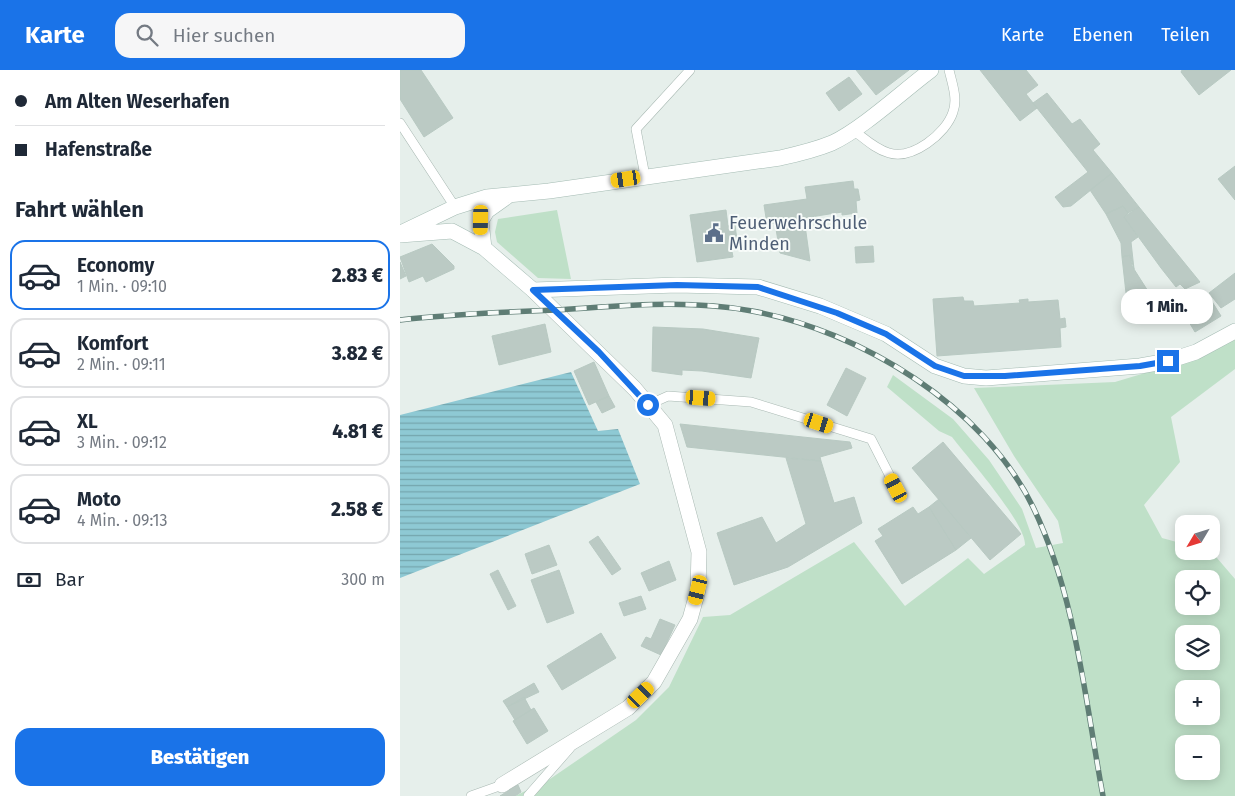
<!DOCTYPE html>
<html lang="de">
<head>
<meta charset="utf-8">
<style>
	body { margin:0; font-family:"Fira Sans",sans-serif; background:#f6f6f7; color:#1f2937; height:100vh; display:flex; flex-direction:column; font-size:19px; white-space:nowrap }
	* { box-sizing:border-box; margin:0 }
	p { font-size:16px; color:#747a83 }
	.icon { flex:none; width:28px; height:28px; fill:none; stroke:currentColor; stroke-width:2; stroke-linecap:round; stroke-linejoin:round }
	.map { position:relative; flex:1; overflow:hidden }
	.side { display:flex; flex-direction:column; background:#fff; width:400px }
	.side>* { flex:none }
	.top-card { display:grid; align-content:center; height:110px; padding:0 15px; background:#fff }
	.needle { width:32px; rotate:232deg }
	.fabs { position:absolute; left:775px; top:445px; display:grid; gap:10px }
	.fabs a { display:grid; place-items:center; width:45px; height:45px; border-radius:10px; background:#fff; box-shadow:0 2px 12px #0003; font-size:25px }
	.end { position:absolute; width:22px; height:22px; margin:-11px; border:6px solid #1a73e8; background:#fff; box-shadow:0 0 0 2px #fff }
	.from { border-radius:50% }
	.bubble { position:absolute; height:35px; border-radius:15px; background:#fff; box-shadow:0 2px 12px #0003; font-size:16px; font-weight:800; line-height:35px; text-align:center }
	.car { position:absolute; width:15px; height:30px; margin:-15px -8px; border-radius:6px; box-shadow:0 0 4px 1px #0007; background:linear-gradient(#f5c518 24%,#345 0 40%,#f5c518 0 76%,#345 0 86%,#f5c518 0) }
	.top-card b { display:flex; align-items:center; gap:18px; height:48px; font-size:19px }
	.top-card b+b { border-top:1px solid #e0e1e3 }
	.top-card i { width:12px; height:12px; background:#1f2937 }
	ul { padding:0; list-style:none }
	li { display:flex; align-items:center; gap:15px; height:70px; margin:0 10px 8px; padding:0 5px; border:2px solid #e0e1e3; border-radius:15px }
	li div { flex:1 }
	li b { display:block; font-size:19px }
	li em { font-style:normal; font-weight:800 }
	li.selected { border-color:#1a73e8 }
	li>.icon { width:45px; height:45px; stroke-width:1.5 }
	h2 { padding:0 15px; font-size:22px; line-height:60px }
	.pay { display:flex; align-items:center; gap:12px; height:55px; padding:0 15px; font-size:19px }
	.pay p { margin-inline-start:auto }
	.cta { display:flex; gap:10px; margin-top:auto; padding:10px 15px }
	.cta a { flex:1; height:58px; border-radius:15px; background:#1a73e8; color:#fff; font-size:20px; font-weight:800; line-height:58px; text-align:center }
	header { display:flex; align-items:center; gap:30px; box-sizing:border-box; height:70px; padding:0 25px; background:#1a73e8; color:#fff }
	header strong { font-size:24px }
	nav { display:flex; gap:28px; margin-inline-start:auto; font-size:18px }
	.search { width:350px; height:45px; background:#f6f6f7; display:flex; align-items:center; gap:12px; box-sizing:border-box; padding:0 18px; border-radius:15px; color:#747a83; font-size:19px }
	main { display:flex; flex:1; min-height:0 }
	.map>svg:first-child { display:block }
</style>
</head>
<body>
<header>
<strong>Karte</strong>
<div class="search"><svg class="icon" aria-label="search" viewBox="0 0 24 24"><circle cx="10" cy="10" r="6"/><path d="M15 15l6 6"/></svg>Hier suchen</div>
<nav><a>Karte</a><a>Ebenen</a><a>Teilen</a></nav>
</header>
<main>
<section class="side">
<div class="top-card">
<b><i class="from"></i>Am Alten Weserhafen</b>
<b><i></i>Hafenstraße</b>
</div>
<h2>Fahrt wählen</h2>
<ul>
<li class="selected"><svg class="icon" aria-label="car" viewBox="0 0 24 24"><path d="M5 17H2v-5l4-1 3-4h7l3 4 3 1v5h-3M9 17h6M6 11h13"/><circle cx="7" cy="17" r="2"/><circle cx="17" cy="17" r="2"/></svg><div><b>Economy</b><p>1 Min. · 09:10</p></div><em>2.83 €</em></li>
<li><svg class="icon" aria-label="car" viewBox="0 0 24 24"><path d="M5 17H2v-5l4-1 3-4h7l3 4 3 1v5h-3M9 17h6M6 11h13"/><circle cx="7" cy="17" r="2"/><circle cx="17" cy="17" r="2"/></svg><div><b>Komfort</b><p>2 Min. · 09:11</p></div><em>3.82 €</em></li>
<li><svg class="icon" aria-label="car" viewBox="0 0 24 24"><path d="M5 17H2v-5l4-1 3-4h7l3 4 3 1v5h-3M9 17h6M6 11h13"/><circle cx="7" cy="17" r="2"/><circle cx="17" cy="17" r="2"/></svg><div><b>XL</b><p>3 Min. · 09:12</p></div><em>4.81 €</em></li>
<li><svg class="icon" aria-label="car" viewBox="0 0 24 24"><path d="M5 17H2v-5l4-1 3-4h7l3 4 3 1v5h-3M9 17h6M6 11h13"/><circle cx="7" cy="17" r="2"/><circle cx="17" cy="17" r="2"/></svg><div><b>Moto</b><p>4 Min. · 09:13</p></div><em>2.58 €</em></li>
</ul>
<div class="pay"><svg class="icon" aria-label="cash" viewBox="0 0 24 24"><path d="M3 7h18v10H3z"/><circle cx="12" cy="12" r="2"/></svg>Bar<p>300 m</p></div>
<div class="cta"><a>Bestätigen</a></div>
</section>
<div class="map">
<svg width="835" height="726" viewBox="0 0 835 726">
	<defs>
		<pattern id="water-rules" width="6" height="5" patternUnits="userSpaceOnUse" patternTransform="scale(1.25)"><rect width="6" height="5" fill="#8ec9d4"/><path d="M0 2.5h6" fill="none" stroke="#74a5ad"/></pattern>
	</defs>
	<rect width="100%" height="100%" fill="#e6efeb"/>
	<path fill="#bfe0c8" fill-rule="evenodd" d="M157 140 171 209 138 208 97 172 95 162 98 149Z
		M835 269V299L771 347 780 392 744 435 762 468 784 474V481H811L835 509V726H115L150 709 236 650 269 617 303 547 330 545 454 472 505 536 568 488 584 504 625 475C626 453 568 388 552 367L539 361 487 317 493 305 553 349 589 390 622 439 636 478 663 473 658 451 614 386 574 318 715 312 808 284ZM784 509H811V536H784ZM784 564H811V591H784ZM784 619H811V646H784ZM784 674H811V701H784Z"/>
	<path fill="url(#water-rules)" d="M171 302 198 361 218 359 240 414 0 508V345Z"/>
	<path fill="#bbcac4" stroke="#b8c9c2" d="M0 0H21L53 48 24 67 0 29Z
		M456 0H509L476 25Z
		M580 0H626L638 15 626 24 637 38 620 51Z
		M831 0 799 25 781 2 782 0Z
		M449 7 462 24 439 41 426 23Z
		M647 23 672 54 680 49 700 74 693 80 712 103 671 136 663 137 655 127 688 102 633 33Z
		M835 96V130L818 109Z
		M712 103 739 137 728 143 723 136 706 144 690 120Z
		M453 111 454 119H458L460 130 456 131 457 143 442 145V142L404 148 410 191 380 183 375 153 367 154 364 135 407 129 405 117Z
		M723 136 728 143 724 147 738 167 731 172 734 199 730 185 722 187 721 173 706 144Z
		M739 137 800 212 785 219 780 214 776 217 761 198 724 147Z
		M326 140 328 156 335 155 337 170 330 171 333 187 297 192 290 145Z
		M32 174 54 196V199L26 212 23 206 9 212 0 187Z
		M473 176 474 192 456 193 455 177Z
		M730 185 732 196 753 229 728 241 722 187Z
		M0 192 6 206 0 209Z
		M835 203V229L821 238 809 223Z
		M806 222 821 246 795 262 780 237Z
		M563 227 564 231H573L574 236 620 233 619 230 628 229V232L658 230 660 249 665 248 666 257 660 258 661 277 537 286 533 229Z
		M145 254 151 282 99 295 92 266Z
		M253 257 303 259 359 268 351 308 302 301 282 300V305L252 301Z
		M194 292 209 326 189 335 174 301Z
		M446 298 466 308 447 346 427 335Z
		M209 326 215 337 202 343 196 332Z
		M280 354 450 372 452 378 420 387 421 391 287 377Z
		M543 372 621 464 590 490 512 398Z
		M386 388 421 391 434 433 454 427 462 453 388 497 334 515 317 463 362 447 376 473 406 454Z
		M539 429 571 468 556 480 529 437Z
		M513 437 518 444 529 437 556 480 502 514 475 471 483 466 478 459Z
		M198 466 221 499 212 505 189 472Z
		M149 475 157 495 132 504 125 484Z
		M269 491 276 510 249 521 241 503Z
		M98 500 116 536 108 540 90 504Z
		M159 500 174 543 147 553 131 510Z
		M241 526 246 539 224 546 219 533Z
		M260 549 275 555 261 585 241 576 246 567 251 569Z
		M201 563 216 588 162 620 147 596Z
		M134 613 139 622 107 637 103 631Z
		M124 627 131 640 115 650 107 637Z
		M134 638 148 661 127 674 113 651Z
		M118 715 121 722 115 726H100Z"/>
	<g fill="none" stroke-linecap="round" stroke-linejoin="round">
		<g stroke="#a8b8b2" stroke-width="10">
			<path id="service" d="M0 53 55 137
				M453 60C464 68 475 79 489 83 512 90 546 64 553 42 558 29 552 13 549 0
				M245 106 236 59 290 0
				M248 335 268 326 351 332 471 369 496 418
				M71 726 102 715
				M128 726 170 678"/>
		</g>
		<g stroke="#a8b8b2" stroke-width="16">
			<path id="minor" d="M102 715 228 638 254 612 290 549 298 520 299 482 265 355 235 319 133 220"/>
		</g>
		<g stroke="#a4bbb3" stroke-width="16">
			<path id="secondary" d="M3 162 55 137 87 127 149 121 380 88C398 84 415 80 432 73 462 59 503 21 531 0
				M0 165 52 161 84 178 133 220 277 215 358 217 420 236 486 264 535 296 564 306 586 308 740 296 768 291 796 282 835 261
				M84 178 81 151 87 141 108 126"/>
		</g>
		<use href="#service" stroke="#fff" stroke-width="9"/>
		<use href="#minor" stroke="#fff" stroke-width="15"/>
		<use href="#secondary" stroke="#fff" stroke-width="15"/>
		<g stroke="#5f7d75" stroke-width="5.5">
			<path id="rail" d="M0 250C52 244 104 242 156 240 222 236 287 229 352 241 461 261 584 336 633 437 676 526 685 630 703 726"/>
		</g>
		<use href="#rail" stroke="#f7fbf9" stroke-width="4" stroke-dasharray="11" stroke-linecap="butt"/>
	</g>
	<g fill="none" stroke-linecap="round" stroke-linejoin="round">
		<path stroke="#1a73e8" stroke-width="6" d="M248 335 199 282 133 220 277 215 358 217 437 243 486 264 535 296 564 306H605L740 296 768 291"/>
	</g>
	<defs>
		<g id="civic-bare" transform="scale(1.5)"><path d="M-.6-6.5H3V-4.5H.6V-3L4-1V1h2V6H-6V1h2V-1L-.6-3ZM-1.2 2.5V6h2.4V2.5Z" fill="#5c6f8a" stroke="#f7fbf9" stroke-width="2.5" paint-order="stroke"/></g>
	</defs>
	<g fill-rule="evenodd">
		<use href="#civic-bare" x="314" y="163"/>
	</g>
	<g text-anchor="middle" dominant-baseline="central" stroke-width="4" stroke-linejoin="round" paint-order="stroke">
		<g font-size="18" fill="#4e5e75" stroke="#f7fbf9" text-anchor="start">
			<text x="329" y="153">Feuerwehrschule<tspan x="329" dy="21">Minden</tspan></text>
		</g>
	</g>
</svg>
<div class="fabs">
<a><svg class="needle" viewBox="-14 -14 28 28"><path d="M0-13l5 13h-10z" fill="#e53935"/><path d="M0 13l5-13h-10z" fill="#747a83"/></svg></a>
<a><svg class="icon" aria-label="locate" viewBox="0 0 24 24"><circle cx="12" cy="12" r="6"/><path d="M12 2v4M12 18v4M2 12h4M18 12h4"/></svg></a>
<a><svg class="icon" aria-label="layers" viewBox="0 0 24 24"><path d="M12 4l9 5-9 5-9-5zM3 14l9 5 9-5"/></svg></a>
<a>+</a>
<a>−</a>
</div>
<i class="end from" style="left:248px;top:335px"></i>
<i class="end" style="left:768px;top:291px"></i>
<div class="bubble" style="left:721px;top:219px;width:92px">1 Min.</div>
<i class="car" style="left:226px;top:109px;rotate:261deg"></i>
<i class="car" style="left:81px;top:150px;rotate:181deg"></i>
<i class="car" style="left:301px;top:328px;rotate:94deg"></i>
<i class="car" style="left:419px;top:353px;rotate:108deg"></i>
<i class="car" style="left:496px;top:418px;rotate:332deg"></i>
<i class="car" style="left:298px;top:520px;rotate:194deg"></i>
<i class="car" style="left:241px;top:625px;rotate:46deg"></i>
</div>
</main>
</body>
</html>
